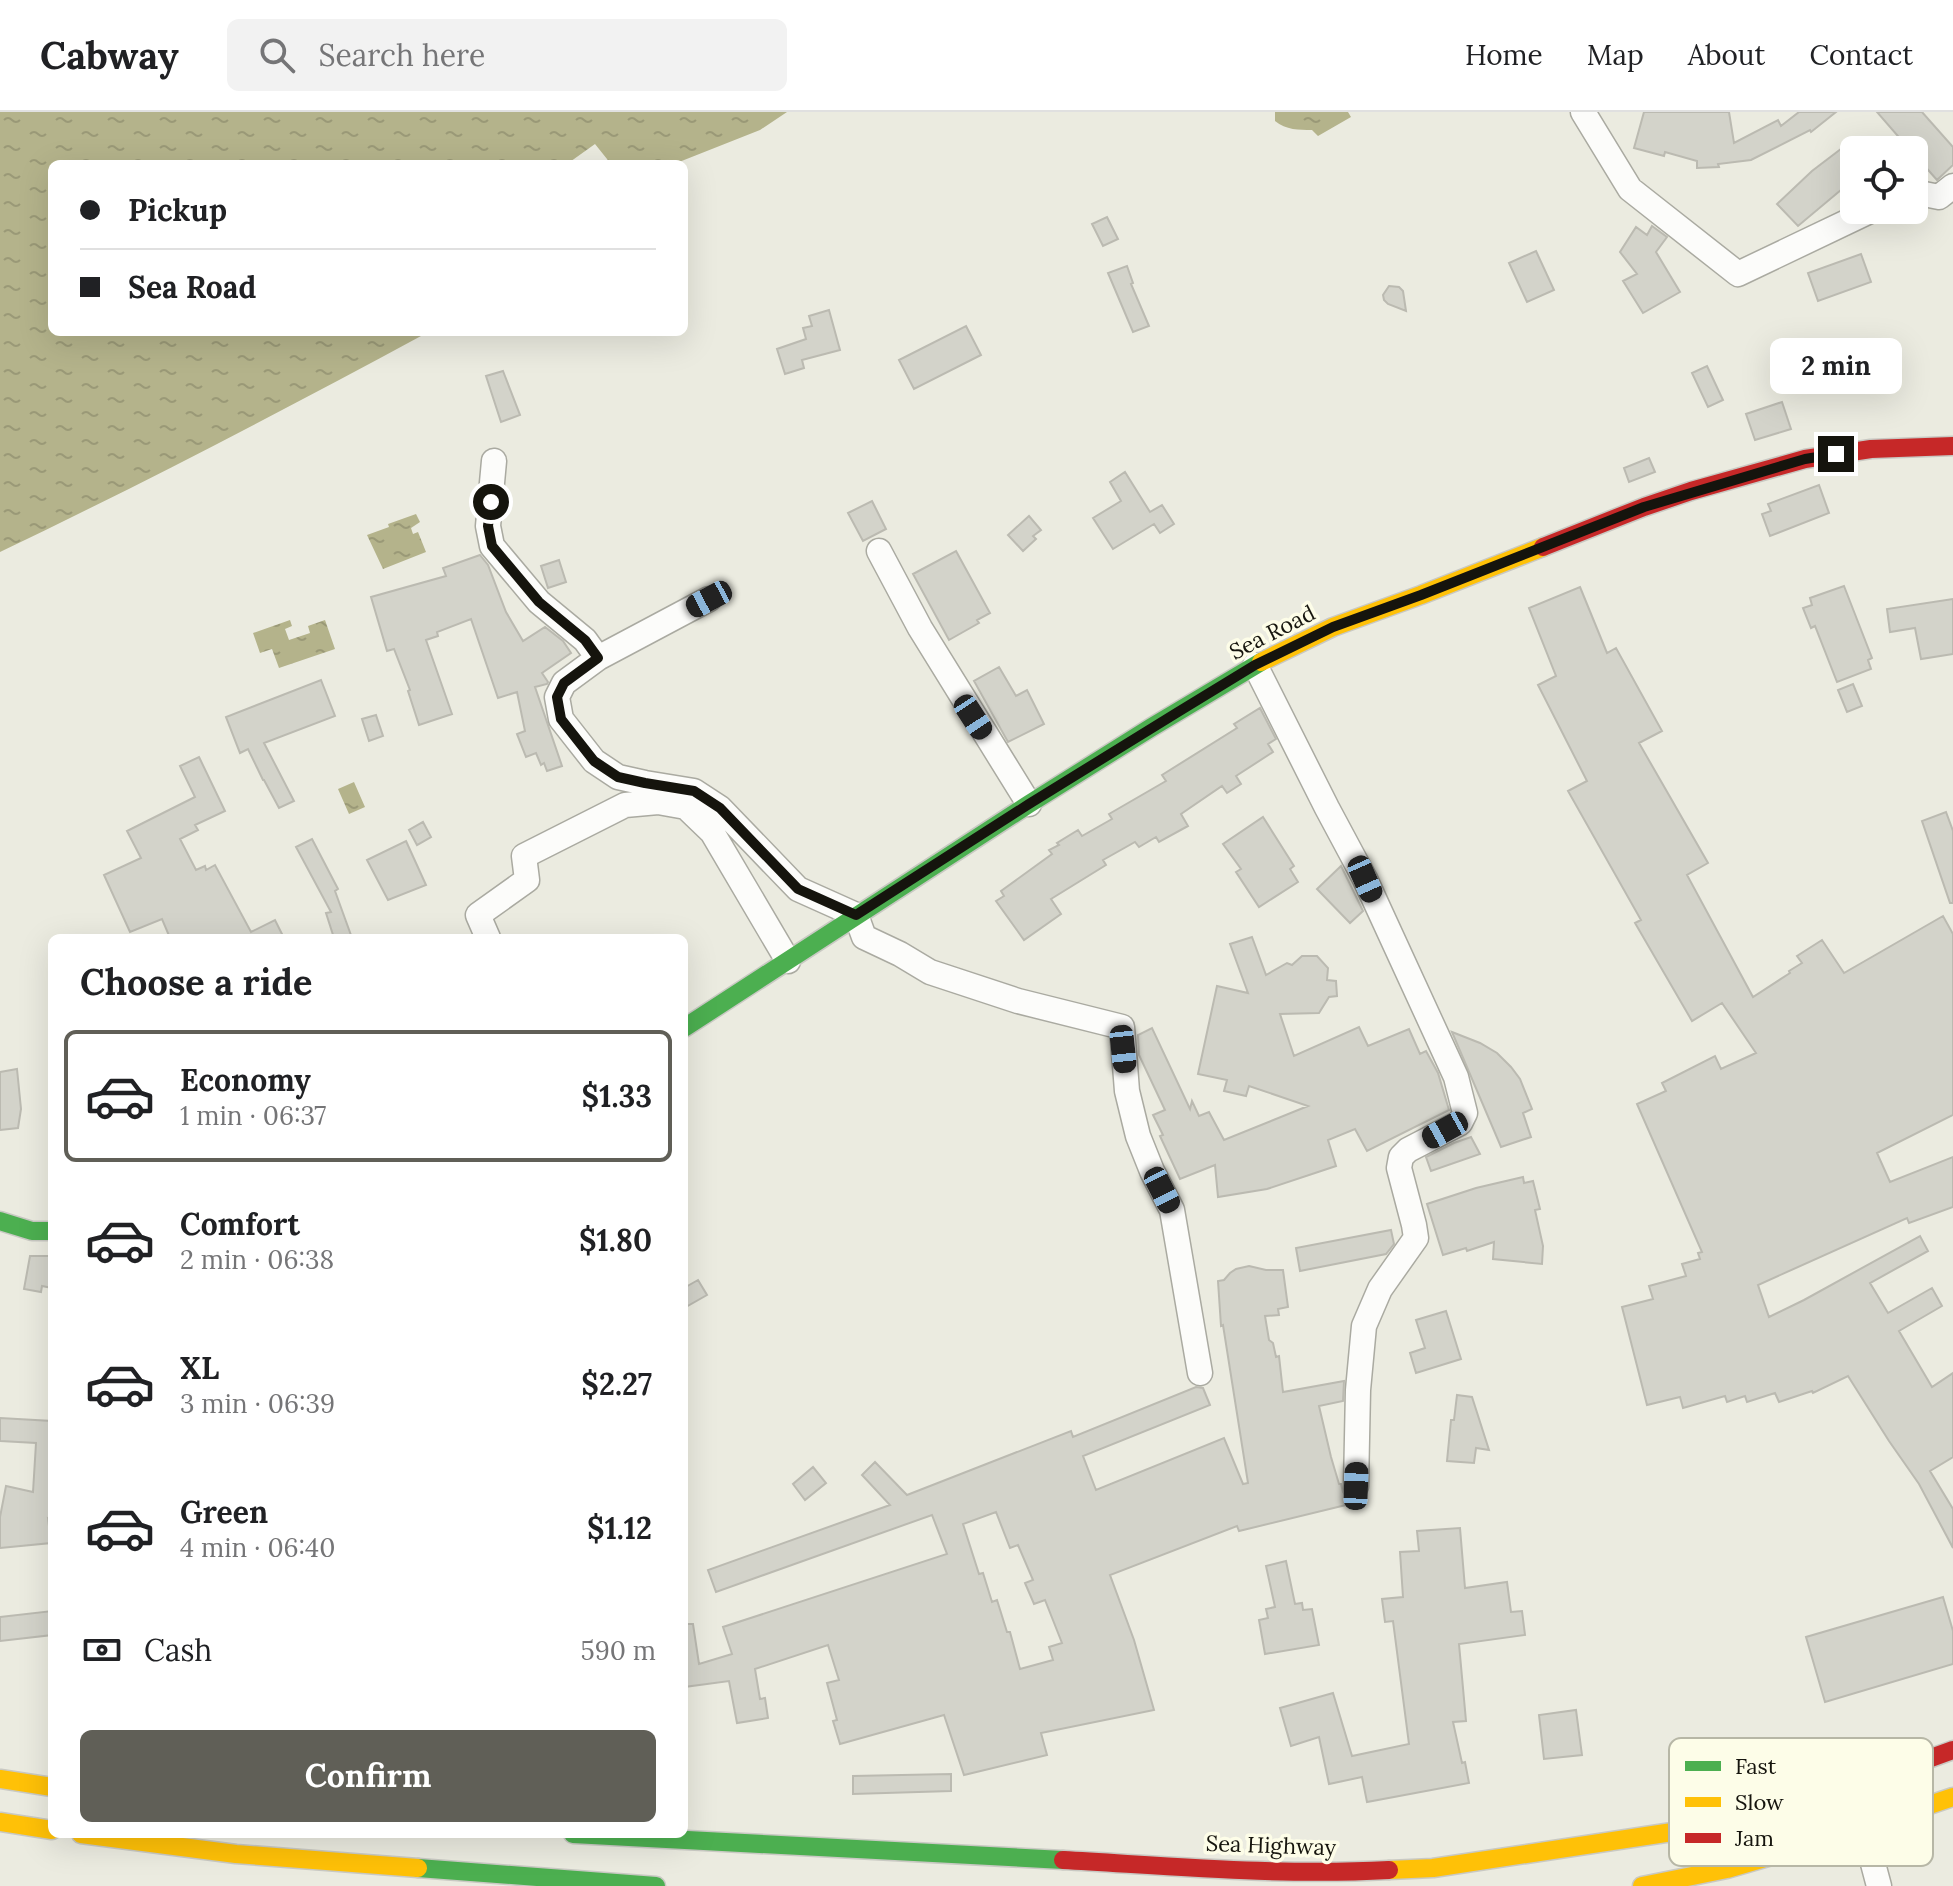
<!DOCTYPE html>
<html lang="en">
<head>
<meta charset="utf-8">
<style>
	body { margin:0; font-family:Lora,serif; background:#f2f2f2; color:#202124; height:100vh; display:flex; flex-direction:column; font-size:30px; white-space:nowrap }
	* { box-sizing:border-box; margin:0 }
	p { font-size:26px; color:#757577 }
	.icon { flex:none; width:44px; height:44px; fill:none; stroke:currentColor; stroke-width:2; stroke-linecap:round; stroke-linejoin:round }
	.map { position:relative; flex:1; overflow:hidden }
	.sheet { position:absolute; left:48px; top:822px; width:640px; height:904px; display:flex; flex-direction:column; background:#fff; border-radius:12px; box-shadow:0 8px 32px #0002 }
	.sheet>* { flex:none }
	.hud { position:absolute; left:48px; top:48px; width:640px; height:176px; border-radius:12px; box-shadow:0 8px 32px #0002; display:grid; align-content:center; height:176px; padding:0 32px; background:#fff }
	.buttons { position:absolute; left:1840px; top:24px; display:grid; gap:16px }
	.buttons a { display:grid; place-items:center; width:88px; height:88px; border-radius:12px; background:#fff; box-shadow:0 8px 32px #0002; font-size:40px }
	.end { position:absolute; width:36px; height:36px; margin:-18px; border:10px solid #15140d; background:#fff; box-shadow:0 0 0 4px #fff }
	.from { border-radius:50% }
	.bubble { position:absolute; height:56px; border-radius:12px; background:#fff; box-shadow:0 8px 32px #0002; font-size:26px; font-weight:800; line-height:56px; text-align:center }
	.car { position:absolute; width:24px; height:48px; margin:-24px -12px; border-radius:10px; box-shadow:0 0 6px 2px #0007; background:linear-gradient(#222 24%,#8ab4d8 0 40%,#222 0 76%,#8ab4d8 0 86%,#222 0) }
	.hud b { display:flex; align-items:center; gap:28px; height:76px; font-size:30px }
	.hud b+b { border-top:2px solid #e0e0e0 }
	.hud i { width:20px; height:20px; background:#202124 }
	ul { padding:0; list-style:none }
	li { display:flex; align-items:center; gap:24px; height:132px; margin:0 16px 12px; padding:0 16px; border:4px solid transparent; border-radius:12px }
	li div { flex:1 }
	li b { display:block; font-size:30px }
	li em { font-style:normal; font-weight:800 }
	li.active { border-color:#605f57 }
	li>.icon { width:72px; height:72px; stroke-width:1.5 }
	h2 { padding:0 32px; font-size:36px; line-height:96px }
	.pay { display:flex; align-items:center; gap:20px; height:88px; padding:0 32px; font-size:30px }
	.pay p { margin-inline-start:auto }
	.button { display:flex; gap:16px; margin-top:auto; padding:16px 32px }
	.button a { flex:1; height:92px; border-radius:12px; background:#605f57; color:#fff; font-size:32px; font-weight:800; line-height:92px; text-align:center }
	header { display:flex; align-items:center; gap:48px; box-sizing:border-box; height:112px; padding:0 40px; background:#fff; border-bottom:2px solid #e0e0e0 }
	header strong { font-size:38px }
	nav { display:flex; gap:44px; margin-inline-start:auto; font-size:28px }
	.search { width:560px; height:72px; background:#f2f2f2; display:flex; align-items:center; gap:20px; box-sizing:border-box; padding:0 28px; border-radius:12px; color:#757577; font-size:30px }
	.map>svg:first-child { display:block }
</style>
</head>
<body>
<header>
<strong>Cabway</strong>
<div class="search"><svg class="icon" aria-label="search" viewBox="0 0 24 24"><circle cx="10" cy="10" r="6"/><path d="M15 15l6 6"/></svg>Search here</div>
<nav><a>Home</a><a>Map</a><a>About</a><a>Contact</a></nav>
</header>
<div class="map">
<svg width="1953" height="1774" viewBox="0 0 1953 1774">
	<defs>
		<pattern id="water-ripples" width="26" height="14" patternUnits="userSpaceOnUse" patternTransform="scale(2)"><rect width="26" height="14" fill="#b4b38b"/><path d="M2 4q2-2 4 0t4 0M15 11q2-2 4 0t4 0" fill="none" stroke="#9a9977"/></pattern>
	</defs>
	<rect width="100%" height="100%" fill="#ebebe0"/>
	<path fill="url(#water-ripples)" d="M0 0H787L760 18 674 52H611L595 32 567 52H52V220H419L421 224C282 299 142 372 0 440Z
		M1275 0H1348L1351 5 1318 24 1312 18C1299 18 1286 18 1275 9Z
		M416 402 420 410 411 416 413 422 418 420 426 440 383 457 367 423 389 415 388 412Z
		M290 508 292 514 285 517 289 528 310 521 308 514 325 508 335 537 279 556 272 537 260 541 253 521Z
		M354 670 365 695 349 702 338 677Z"/>
	<path fill="#d3d3ca" stroke="#bbbab1" stroke-width="2" fill-rule="evenodd" d="M1644 0H1729L1734 31 1778 8 1781 14 1799 0H1836L1811 20 1810 18 1751 48 1718 52 1719 55 1697 56V49L1665 40 1664 44 1634 36Z
		M1877 0H1922L1953 35V53L1937 68 1914 42V38H1910Z
		M1854 27V67L1798 114 1777 92 1812 59Z
		M1107 105 1118 127 1103 134 1092 112Z
		M1652 114 1667 125 1656 140 1680 180 1643 201 1623 169 1637 162 1620 140 1636 115 1647 123Z
		M1536 139 1554 178 1527 190 1509 151Z
		M1861 142 1871 170 1818 189 1808 161Z
		M1127 154 1133 171 1131 172 1149 214 1133 220 1108 161Z
		M1389 174 1399 175 1403 179 1406 199 1388 192 1384 188 1383 183Z
		M829 198 840 238 802 248 804 256 785 262 777 237 806 227 803 216 812 214 809 204Z
		M966 214 981 243 914 277 899 248Z
		M1707 254 1723 288 1708 295 1692 261Z
		M503 259 520 303 501 310 486 264Z
		M1782 290 1791 317 1755 328 1746 302Z
		M1649 346 1655 360 1629 370 1624 356Z
		M1125 360 1150 400 1162 393 1174 412 1160 421 1154 412 1113 437 1093 406 1121 389 1110 370Z
		M1819 373 1829 401 1770 424 1762 402 1771 399 1768 392Z
		M872 389 886 417 863 429 848 401Z
		M1029 404 1041 418 1033 424 1036 427 1023 439 1008 423Z
		M956 439 990 501 977 508 979 511 949 528 913 462Z
		M480 443 488 453 506 500 523 529 545 515 563 529 571 541 542 561 548 570 547 572 535 575 562 654 547 659 544 651 541 653 536 641 526 645 517 622 525 619 517 580 498 586 471 507 437 520 438 524 426 528 452 602 419 613 408 579 410 578 394 537 387 539 371 485 446 464 443 456Z
		M559 448 566 470 548 476 541 454Z
		M1844 474 1872 546 1868 548 1871 557 1837 570 1815 514 1811 516 1803 496 1812 493 1810 486Z
		M1580 475 1607 541 1616 536 1662 619 1639 631 1708 751 1687 763 1753 885 1790 861 1789 859 1802 851 1797 844 1822 828 1844 861 1943 804 1953 822V1003L1877 1041 1890 1070 1953 1045V1095L1909 1111 1907 1106 1758 1173 1769 1205 1804 1188 1920 1124 1928 1139 1870 1171 1888 1201 1932 1176 1942 1194 1899 1219 1932 1275 1953 1261V1345L1930 1359 1953 1397V1436L1919 1372 1889 1329 1848 1264 1813 1281 1812 1279 1779 1290 1775 1281 1747 1290 1745 1284 1727 1290 1725 1284 1683 1296 1680 1285 1647 1293 1622 1195 1653 1187 1649 1174 1686 1164 1682 1152 1700 1147 1698 1141 1702 1140 1637 992 1666 979 1662 971 1715 944 1721 957 1756 941 1722 891 1692 909 1635 811 1641 808 1568 679 1587 669 1538 573 1556 564 1529 496Z
		M1953 487V542L1921 547 1915 516 1890 520 1887 497Z
		M999 555 1016 584 1027 578 1044 612 1008 630 974 569Z
		M321 568 335 604 264 631 294 689 279 696 264 668H263L248 637 240 641 226 605Z
		M1853 572 1862 594 1847 600 1838 578Z
		M1260 596 1276 627 1268 632 1273 640 1236 664 1241 672 1227 681 1222 674 1181 702 1188 714 1159 730 1156 725 1139 735 1135 730 1103 748 1106 753 1051 787 1061 802 1024 828 996 789 1004 784 1001 779 1052 742 1049 738 1059 733 1057 731 1078 718 1082 724 1112 707 1109 702 1166 669 1162 663 1237 616 1234 612Z
		M376 603 383 624 369 629 362 607Z
		M199 645 225 699 195 713 198 718 180 727 196 758 205 754 206 758 215 753 251 820 275 808 284 826H170L162 807 130 820 104 763 141 746 127 719 195 685 180 654Z
		M1946 700 1953 719V791H1950L1922 709Z
		M1263 705 1294 754 1290 757 1298 770 1259 795 1236 760 1241 757 1223 732Z
		M423 710 431 725 417 733 409 718Z
		M312 727 338 777 335 779 352 826H334L326 801 331 800 296 735Z
		M406 729 426 773 388 788 367 748Z
		M1341 754 1363 799 1350 811 1317 777Z
		M1252 825 1266 863 1287 851 1292 853 1302 844H1317L1328 856 1327 868 1336 869 1337 884 1329 885 1319 901 1280 902 1294 944 1359 915 1368 934 1409 917 1420 942 1426 939 1438 961 1449 998 1367 1039 1355 1017 1328 1028 1336 1054 1267 1077 1218 1085 1215 1053 1180 1067 1160 1024 1163 1023 1153 1003 1165 998 1139 943 1138 923 1152 916 1190 997 1192 989 1199 1004 1209 1000 1224 1028 1308 994 1249 974 1246 984 1224 979 1227 968 1198 962 1217 874 1248 881 1230 832Z
		M1452 920 1480 931 1497 941 1511 955 1520 967 1532 997 1523 1001 1531 1025 1501 1035Z
		M17 957 21 997 18 1016 0 1018V960Z
		M1471 1025 1480 1042 1431 1059 1426 1045 1454 1031Z
		M1523 1065 1524 1071 1533 1069 1540 1097 1535 1098 1543 1134 1542 1152 1493 1147 1494 1130 1467 1139 1466 1136 1443 1143 1427 1092 1476 1076Z
		M1391 1118 1394 1132 1386 1142 1300 1159 1296 1136Z
		M30 1144H52V1176L42 1174 41 1180 24 1177Z
		M1249 1154 1266 1158H1283L1288 1195 1278 1197 1279 1203 1265 1204 1269 1228 1273 1231 1276 1245 1279 1244 1283 1280 1344 1269 1343 1289 1319 1294 1331 1345 1339 1372H1341L1343 1380 1348 1387 1350 1392 1239 1419 1237 1414 1110 1463 1134 1528 1154 1598 1041 1621 1047 1643 964 1663 944 1603 840 1632 833 1609 837 1608 827 1571 839 1568 828 1533 755 1557 760 1587 765 1586 768 1606 737 1611 729 1569 684 1575V1512H693L699 1552 732 1542 723 1515 947 1442 932 1403 716 1480 708 1458 890 1393 862 1363 875 1350 907 1383 1071 1319 1073 1325 1196 1275 1203 1276 1210 1293 1083 1344 1096 1378 1224 1326 1243 1372 1248 1371 1223 1213 1221 1214 1218 1169 1224 1168 1230 1161 1236 1157ZM996 1400 1010 1436 1018 1433 1033 1468 1025 1471 1034 1492 1045 1488 1062 1531 1049 1535 1053 1548 1020 1557 1010 1520H1007L997 1488 992 1490 983 1461 979 1462 963 1412Z
		M698 1168 707 1183 684 1196V1176Z
		M1446 1199 1461 1247 1416 1261 1410 1241 1425 1236 1416 1208Z
		M1457 1283 1472 1285 1489 1338 1476 1336 1474 1351 1447 1349 1451 1308H1454Z
		M0 1306 52 1309V1407L48 1406 51 1431 0 1436V1405L6 1374 33 1380 36 1331 0 1329Z
		M813 1355 826 1371 805 1388 793 1372Z
		M1460 1416 1465 1476 1507 1470 1511 1500 1522 1499 1525 1523 1459 1532 1466 1609 1453 1610 1462 1651 1465 1650 1469 1671 1367 1690 1362 1665 1329 1672 1319 1625 1291 1634 1280 1596 1333 1581 1352 1644 1409 1632 1393 1509 1385 1510 1382 1487 1403 1485 1400 1440 1419 1439 1417 1419Z
		M1286 1449 1295 1492 1302 1491 1303 1498 1312 1497 1319 1533 1265 1542 1259 1508 1268 1506 1266 1497 1275 1495 1266 1454Z
		M1943 1485 1953 1519V1552L1825 1590 1806 1525Z
		M52 1499V1523L0 1529V1505Z
		M1576 1598 1582 1643 1544 1647 1539 1603Z
		M951 1662V1679L853 1682V1664Z"/>
	<g fill="none" stroke-linecap="round" stroke-linejoin="round">
		<g stroke="#aaaaa1" stroke-width="27">
			<path id="street" d="M1583 0 1630 77 1738 162 1872 98
				M1914 80 1939 85 1953 74
				M494 349 488 414 492 434 539 490 585 528 598 546
				M879 439 920 516 1029 692
				M709 487 598 546 564 571 557 585 561 607 594 649 618 665 645 671 694 679 720 696 798 777 856 803 864 825 900 842 930 860 1018 889 1122 915 1127 979 1138 1024 1152 1059 1172 1098 1200 1261
				M1255 553 1327 696 1365 767 1456 965 1465 1001 1460 1011 1408 1038 1401 1045 1399 1056 1414 1113 1416 1126 1380 1177 1364 1214 1358 1278 1356 1374
				M488 826 478 803 527 768 524 744 625 693 658 690 686 695 712 720 788 849
				M1863 1714 1879 1774"/>
		</g>
		<g stroke="#c9c9c3" stroke-width="21">
			<path id="fast" d="M684 916 1029 692 1152 615 1261 550
				M0 1109 32 1119H52
				M573 1722 1063 1748
				M418 1756 656 1774"/>
		</g>
		<g stroke="#c9c9c3" stroke-width="21">
			<path id="slow" d="M1261 550 1333 515 1421 483 1543 435
				M0 1667 52 1675
				M0 1710 52 1718
				M81 1722 236 1742 418 1756
				M1389 1758 1433 1756 1712 1714 1754 1702
				M1642 1774 1727 1757 1820 1730 1953 1685"/>
		</g>
		<g stroke="#c9c9c3" stroke-width="21">
			<path id="jam" d="M1543 435 1644 395 1691 379 1805 347 1871 337 1953 334
				M1754 1702 1873 1667 1953 1638
				M1063 1748C1171 1754 1280 1764 1389 1758"/>
		</g>
		<use href="#street" stroke="#fcfcfa" stroke-width="24"/>
		<use href="#fast" stroke="#4caf50" stroke-width="18"/>
		<use href="#slow" stroke="#ffc107" stroke-width="18"/>
		<use href="#jam" stroke="#c62828" stroke-width="18"/>
	</g>
	<g fill="none" stroke-linecap="round" stroke-linejoin="round">
		<path stroke="#15140d" stroke-width="10" d="M491 390 488 414 492 434 539 490 585 528 598 546 564 571 557 585 561 607 594 649 618 665 645 671 694 679 720 696 798 777 856 803 1029 692 1178 600 1255 553 1333 515 1421 483 1644 395 1805 347 1836 342"/>
	</g>
	<g text-anchor="middle" dominant-baseline="central" stroke-width="7" stroke-linejoin="round" paint-order="stroke">
		<g font-size="22" fill="#15140d" stroke="#fdfde8">
			<text transform="translate(1272 520) rotate(-27)">Sea Road</text>
			<text transform="translate(1271 1733) rotate(2)">Sea Highway</text>
		</g>
	</g>
	<rect x="1669" y="1626" width="264" height="128" rx="12" fill="#fdfde8" stroke="#b7b7a6" stroke-width="2"/>
	<rect x="1685" y="1649" width="36" height="10" fill="#4caf50"/>
	<rect x="1685" y="1685" width="36" height="10" fill="#ffc107"/>
	<rect x="1685" y="1721" width="36" height="10" fill="#c62828"/>
	<g font-size="22" fill="#15140d">
		<text x="1735" y="1662">Fast</text>
		<text x="1735" y="1698">Slow</text>
		<text x="1735" y="1734">Jam</text>
	</g>
</svg>
<div class="buttons">
<a><svg class="icon" aria-label="locate" viewBox="0 0 24 24"><circle cx="12" cy="12" r="6"/><path d="M12 2v4M12 18v4M2 12h4M18 12h4"/></svg></a>
</div>
<i class="end from" style="left:491px;top:390px"></i>
<i class="end" style="left:1836px;top:342px"></i>
<div class="bubble" style="left:1770px;top:226px;width:132px">2 min</div>
<i class="car" style="left:709px;top:487px;rotate:242deg"></i>
<i class="car" style="left:973px;top:605px;rotate:147deg"></i>
<i class="car" style="left:1365px;top:767px;rotate:156deg"></i>
<i class="car" style="left:1123px;top:937px;rotate:174deg"></i>
<i class="car" style="left:1445px;top:1018px;rotate:241deg"></i>
<i class="car" style="left:1162px;top:1078px;rotate:153deg"></i>
<i class="car" style="left:1356px;top:1374px;rotate:2deg"></i>
<div class="hud">
<b><i class="from"></i>Pickup</b>
<b><i></i>Sea Road</b>
</div>
<section class="sheet">
<h2>Choose a ride</h2>
<ul>
<li class="active"><svg class="icon" aria-label="car" viewBox="0 0 24 24"><path d="M5 17H2v-5l4-1 3-4h7l3 4 3 1v5h-3M9 17h6M6 11h13"/><circle cx="7" cy="17" r="2"/><circle cx="17" cy="17" r="2"/></svg><div><b>Economy</b><p>1 min · 06:37</p></div><em>$1.33</em></li>
<li><svg class="icon" aria-label="car" viewBox="0 0 24 24"><path d="M5 17H2v-5l4-1 3-4h7l3 4 3 1v5h-3M9 17h6M6 11h13"/><circle cx="7" cy="17" r="2"/><circle cx="17" cy="17" r="2"/></svg><div><b>Comfort</b><p>2 min · 06:38</p></div><em>$1.80</em></li>
<li><svg class="icon" aria-label="car" viewBox="0 0 24 24"><path d="M5 17H2v-5l4-1 3-4h7l3 4 3 1v5h-3M9 17h6M6 11h13"/><circle cx="7" cy="17" r="2"/><circle cx="17" cy="17" r="2"/></svg><div><b>XL</b><p>3 min · 06:39</p></div><em>$2.27</em></li>
<li><svg class="icon" aria-label="car" viewBox="0 0 24 24"><path d="M5 17H2v-5l4-1 3-4h7l3 4 3 1v5h-3M9 17h6M6 11h13"/><circle cx="7" cy="17" r="2"/><circle cx="17" cy="17" r="2"/></svg><div><b>Green</b><p>4 min · 06:40</p></div><em>$1.12</em></li>
</ul>
<div class="pay"><svg class="icon" aria-label="cash" viewBox="0 0 24 24"><path d="M3 7h18v10H3z"/><circle cx="12" cy="12" r="2"/></svg>Cash<p>590 m</p></div>
<div class="button"><a>Confirm</a></div>
</section>
</div>
</body>
</html>
